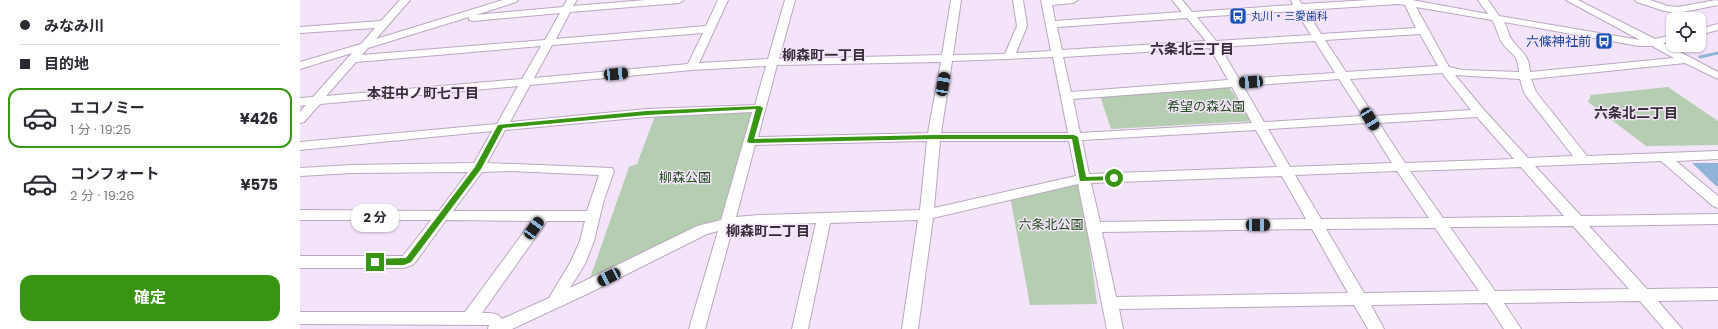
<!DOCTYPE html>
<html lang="ja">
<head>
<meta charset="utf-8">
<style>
	body { margin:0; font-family:Poppins,"Noto Sans JP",sans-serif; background:#f2f2f3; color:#2b2b33; height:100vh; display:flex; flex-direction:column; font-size:15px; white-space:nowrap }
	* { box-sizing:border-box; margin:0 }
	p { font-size:13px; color:#7c7c81 }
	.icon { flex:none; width:22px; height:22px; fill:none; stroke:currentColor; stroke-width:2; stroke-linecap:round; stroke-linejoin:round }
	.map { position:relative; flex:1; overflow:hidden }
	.sheet { display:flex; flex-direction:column; background:#fff; width:300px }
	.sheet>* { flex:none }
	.hud { display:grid; align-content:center; height:88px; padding:0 20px; background:#fff }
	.controls { position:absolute; left:1366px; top:12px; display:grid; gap:8px }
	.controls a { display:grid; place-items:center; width:40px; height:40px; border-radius:8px; background:#fff; box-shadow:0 1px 3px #0004; font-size:20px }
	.end { position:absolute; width:18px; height:18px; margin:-9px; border:5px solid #389511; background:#fff; box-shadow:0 0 0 2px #fff }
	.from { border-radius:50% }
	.bubble { position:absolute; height:28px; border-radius:12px; background:#fff; box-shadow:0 1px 3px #0004; font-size:13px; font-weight:700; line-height:28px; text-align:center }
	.car { position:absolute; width:12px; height:24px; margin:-12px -6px; border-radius:5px; box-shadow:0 0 3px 1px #0007; background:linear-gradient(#222 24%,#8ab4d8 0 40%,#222 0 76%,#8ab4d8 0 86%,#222 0) }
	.hud b { display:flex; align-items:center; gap:14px; height:38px; font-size:15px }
	.hud b+b { border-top:1px solid #e1e1e2 }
	.hud i { width:10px; height:10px; background:#2b2b33 }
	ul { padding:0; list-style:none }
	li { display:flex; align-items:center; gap:12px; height:60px; margin:0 8px 6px; padding:0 12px; border:2px solid transparent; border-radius:12px }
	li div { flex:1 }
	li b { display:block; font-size:15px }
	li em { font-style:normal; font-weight:700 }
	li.selected { border-color:#389511 }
	li>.icon { width:36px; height:36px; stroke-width:1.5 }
	.primary-button { display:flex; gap:8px; margin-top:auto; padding:8px 20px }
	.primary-button a { flex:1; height:46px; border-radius:12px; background:#389511; color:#fff; font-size:16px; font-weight:700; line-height:46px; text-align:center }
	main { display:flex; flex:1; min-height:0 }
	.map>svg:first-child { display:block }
</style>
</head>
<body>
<main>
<section class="sheet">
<div class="hud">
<b><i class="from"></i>みなみ川</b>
<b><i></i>目的地</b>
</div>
<ul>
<li class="selected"><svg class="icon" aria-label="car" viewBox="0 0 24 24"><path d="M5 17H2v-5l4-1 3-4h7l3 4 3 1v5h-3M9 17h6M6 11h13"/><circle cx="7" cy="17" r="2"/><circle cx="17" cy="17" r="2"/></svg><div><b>エコノミー</b><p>1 分 · 19:25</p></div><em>¥426</em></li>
<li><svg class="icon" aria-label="car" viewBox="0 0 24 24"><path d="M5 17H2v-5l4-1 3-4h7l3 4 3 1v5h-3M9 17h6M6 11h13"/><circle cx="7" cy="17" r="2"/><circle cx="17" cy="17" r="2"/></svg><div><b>コンフォート</b><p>2 分 · 19:26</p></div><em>¥575</em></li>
</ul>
<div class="primary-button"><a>確定</a></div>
</section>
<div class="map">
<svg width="1418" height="329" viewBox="0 0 1418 329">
	<rect width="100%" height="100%" fill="#f4e4fa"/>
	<path fill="#b5ceb1" d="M928 86 953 121 811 129 800 96Z
		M1368 87 1418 121V145L1346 146 1288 102 1291 95Z
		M456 110 426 216 289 281 329 167 337 164 355 116Z
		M781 181 797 304 730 305 710 196Z"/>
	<path fill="#90b4d8" d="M1392 163H1418V186H1416Z"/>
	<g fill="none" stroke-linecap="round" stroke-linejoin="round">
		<path stroke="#90b4d8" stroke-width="3" d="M1400 57 1418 53"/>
		<g stroke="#b8a8bd" stroke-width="2">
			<path id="minor" d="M100 0H110L76 39 203 0H218L216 2 176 15 263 7 267 0H277L273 6 346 0H384L379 3 270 12 256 39 406 26 418 0H428L399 63 468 59 485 0H495L479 59 642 55 651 0H661L653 55 705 54 717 26 713 0H723L727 26 716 53 751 51 741 0H778L773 3 752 5 755 21 882 12 872 0H882L892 12 993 5 991 0H999L1002 4 1069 0H1112L1188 14 1178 0H1188L1199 16 1340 40 1266 0H1278L1355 39 1373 35V41L1363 43 1418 72V79L1385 63 1231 79 1236 92 1287 156 1418 151V159L1376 161 1418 196V208L1413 206 1361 161 1235 166 1281 216 1418 214V224L1289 226 1347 289 1418 288V300L1358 301 1382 329H1364L1340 301 1204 303 1221 329H1204L1187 303 1071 305 1084 329H1068L1054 305 819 309 823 329H807L778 184 633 218 618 329H602L618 220 530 223 508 329H492L516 223 433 227 405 329H389L418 231 407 234 287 294 212 329H188L189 325 0 324V312H165L232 221 146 220 114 264 104 268H0V256H103L131 220H0V210L139 211 168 172 52 173 0 176V168L52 165 174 163 192 131 0 150V142L197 124 218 86 20 104 4 122 0 123V112L6 105 0 106V98L13 97 52 53 0 69V62L61 44 75 28 0 33V27L81 21ZM1098 4 1105 5 1116 28 1021 34 1006 10ZM1116 7 1192 20C1197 27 1197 34 1201 41 1209 55 1218 51 1219 72L1162 70 1149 67ZM996 11 1011 35 916 41 897 17ZM260 13 245 40 62 55 68 48 169 17V20L173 21ZM887 18 906 41 762 50 757 27ZM1204 22 1339 46H1352L1374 58 1230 72C1229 54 1222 53 1212 40 1208 35 1208 28 1204 22ZM403 33 388 64 234 78 252 45ZM1120 34 1138 66 1046 72 1025 40ZM1015 41 1035 73 939 79 920 47ZM241 46 222 79 26 96 56 62ZM910 48 928 80 771 92 763 57ZM753 57 768 133H641L652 61ZM641 62 628 133 458 137 477 65ZM466 66 455 105 347 109 210 122 230 85 392 70ZM1142 73 1171 110 1074 116 1050 79ZM1155 75 1220 79 1224 93 1273 156 1228 158 1184 110ZM1039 79 1063 116 964 122 943 86ZM932 87 952 123 780 133 773 99ZM452 112 421 220 397 226 270 288 285 264 294 241 303 203 314 171 312 168 187 163 205 130 347 117ZM1177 117 1214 159 1105 163 1079 123ZM1067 123 1092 163 990 167 968 129ZM956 130 977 167 789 174 782 140ZM627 141 620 210 459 215 436 217 455 145ZM640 141H769L776 176 634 208ZM1221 167 1264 216 1143 218 1110 171ZM210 171 299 175 287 211H153L182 172ZM1097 171 1129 218 1021 219 995 175ZM982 176 1006 219 800 222 791 183ZM247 221H285L280 241 270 263 249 298 202 319C197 312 190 313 182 313ZM1273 226 1329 289 1195 291 1150 227ZM1135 228 1179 291 1064 293 1026 229ZM1012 229 1048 293 816 297 802 232Z
				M1335 0H1350L1368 6 1378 7 1416 0 1418 1V5L1378 13 1364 11 1337 2Z
				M1418 24V30L1399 35V29Z"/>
		</g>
		<use href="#minor" fill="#fff" fill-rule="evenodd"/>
	</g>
	<path fill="#389511" d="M460 106 463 108 454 139 634 135H774L778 137 786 177 814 176 817 178 814 180 780 181 772 139H634L450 143 447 142 456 109 347 115 203 128 181 169 111 262 104 265H75L71 262 75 259 106 258 175 167 198 125 347 111Z"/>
	<defs>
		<g id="bus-square" transform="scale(0.9)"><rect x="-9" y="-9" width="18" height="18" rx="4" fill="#1a4fb4" stroke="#f4e4fa"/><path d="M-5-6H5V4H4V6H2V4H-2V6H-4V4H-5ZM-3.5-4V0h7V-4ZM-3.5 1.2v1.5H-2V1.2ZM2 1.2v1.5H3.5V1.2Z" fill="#fff"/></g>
	</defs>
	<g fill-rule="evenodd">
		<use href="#bus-square" x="938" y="16"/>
		<use href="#bus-square" x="1304" y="41"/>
	</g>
	<g text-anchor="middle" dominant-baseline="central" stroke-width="3" stroke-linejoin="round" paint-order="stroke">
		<g font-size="11" fill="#164399" stroke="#f4e4fa" text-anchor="start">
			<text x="951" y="16">丸川・三愛歯科</text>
		</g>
		<g font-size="13" fill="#164399" stroke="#f4e4fa" text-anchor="end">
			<text x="1291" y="41">六條神社前</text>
		</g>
		<g font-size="13" fill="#204e1a" stroke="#f4e4fa">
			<text x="906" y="106">希望の森公園</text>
			<text x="385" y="177">柳森公園</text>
			<text x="751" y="224">六条北公園</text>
		</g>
		<g font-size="14" font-weight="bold" fill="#342d36" stroke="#f4e4fa">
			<text x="892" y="49">六条北三丁目</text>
			<text x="524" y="55">柳森町一丁目</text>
			<text x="123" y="93">本荘中ノ町七丁目</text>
			<text x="1336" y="113">六条北二丁目</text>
			<text x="468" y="231">柳森町二丁目</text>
		</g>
	</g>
</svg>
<div class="controls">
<a><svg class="icon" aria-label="locate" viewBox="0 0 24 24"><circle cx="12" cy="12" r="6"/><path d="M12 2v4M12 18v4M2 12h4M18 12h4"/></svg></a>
</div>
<i class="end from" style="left:814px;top:178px"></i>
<i class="end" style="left:75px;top:262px"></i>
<div class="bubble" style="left:51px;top:204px;width:48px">2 分</div>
<i class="car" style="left:316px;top:74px;rotate:85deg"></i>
<i class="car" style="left:951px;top:82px;rotate:266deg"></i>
<i class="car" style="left:643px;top:84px;rotate:10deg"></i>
<i class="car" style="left:1070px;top:119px;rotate:148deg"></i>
<i class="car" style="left:958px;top:225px;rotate:90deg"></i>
<i class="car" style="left:234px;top:228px;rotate:36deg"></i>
<i class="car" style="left:309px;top:277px;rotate:243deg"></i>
</div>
</main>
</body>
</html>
